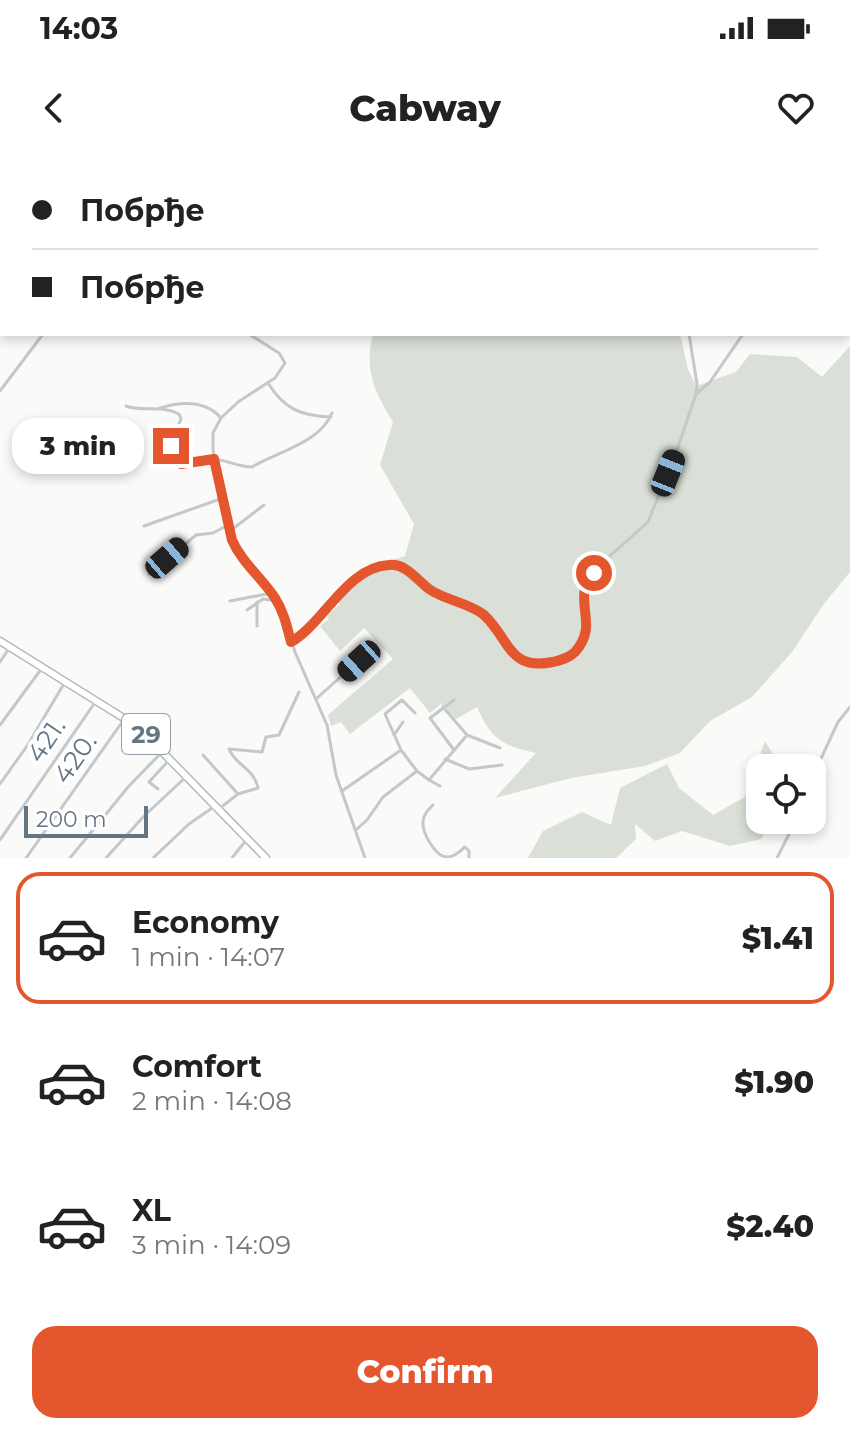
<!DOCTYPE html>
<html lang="en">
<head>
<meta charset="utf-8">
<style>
	body { margin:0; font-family:Montserrat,sans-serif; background:#f2f2f2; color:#222; height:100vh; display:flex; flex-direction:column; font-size:30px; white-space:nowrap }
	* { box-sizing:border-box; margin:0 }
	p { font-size:26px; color:#767676 }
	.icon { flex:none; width:44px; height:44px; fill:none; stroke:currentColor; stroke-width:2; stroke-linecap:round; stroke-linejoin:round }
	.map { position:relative; height:698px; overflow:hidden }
	.details { display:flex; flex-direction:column; background:#fff; flex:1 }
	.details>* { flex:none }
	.banner { position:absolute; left:0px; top:0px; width:850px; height:176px; box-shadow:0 4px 12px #0003; display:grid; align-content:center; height:176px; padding:0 32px; background:#fff }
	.fabs { position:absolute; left:746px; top:594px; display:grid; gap:16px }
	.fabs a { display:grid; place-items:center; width:80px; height:80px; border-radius:16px; background:#fff; box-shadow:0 4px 12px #0003; font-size:40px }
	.scale { position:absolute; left:24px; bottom:20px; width:124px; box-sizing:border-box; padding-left:8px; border:4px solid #657683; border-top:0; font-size:22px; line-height:28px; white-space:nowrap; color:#657683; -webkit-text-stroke:6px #fff; paint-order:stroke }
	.end { position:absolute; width:36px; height:36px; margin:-18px; border:10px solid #e4572e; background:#fff; box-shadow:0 0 0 4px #fff }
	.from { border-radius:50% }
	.bubble { position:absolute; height:56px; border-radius:24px; background:#fff; box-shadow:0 4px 12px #0003; font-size:26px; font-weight:800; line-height:56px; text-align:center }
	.car { position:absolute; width:24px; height:48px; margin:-24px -12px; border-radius:10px; box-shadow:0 0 6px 2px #0007; background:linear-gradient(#222 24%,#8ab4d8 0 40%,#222 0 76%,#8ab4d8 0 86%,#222 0) }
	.banner b { display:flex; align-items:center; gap:28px; height:76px; font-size:30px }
	.banner b+b { border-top:2px solid #e0e0e0 }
	.banner i { width:20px; height:20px; background:#222 }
	ul { padding:14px 0 0; list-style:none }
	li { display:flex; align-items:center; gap:24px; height:132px; margin:0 16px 12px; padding:0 16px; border:4px solid transparent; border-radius:24px }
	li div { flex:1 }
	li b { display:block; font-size:30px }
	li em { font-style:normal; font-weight:800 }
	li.current { border-color:#e4572e }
	li>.icon { width:72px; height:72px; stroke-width:1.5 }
	.cta { display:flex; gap:16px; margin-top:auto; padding:16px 32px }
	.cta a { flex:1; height:92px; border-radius:24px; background:#e4572e; color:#fff; font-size:32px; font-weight:800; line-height:92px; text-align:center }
	.status { display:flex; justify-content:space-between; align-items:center; height:56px; padding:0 40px; background:#fff; direction:ltr }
	.status svg { height:22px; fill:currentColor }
	header { display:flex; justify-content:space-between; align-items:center; height:104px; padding:0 32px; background:#fff; font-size:36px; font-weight:800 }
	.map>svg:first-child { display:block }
</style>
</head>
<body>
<div class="status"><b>14:03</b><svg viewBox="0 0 49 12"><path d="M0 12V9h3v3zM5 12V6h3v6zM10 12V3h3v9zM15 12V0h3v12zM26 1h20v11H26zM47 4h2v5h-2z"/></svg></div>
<header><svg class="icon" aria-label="back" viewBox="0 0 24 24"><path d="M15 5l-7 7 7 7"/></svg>Cabway<svg class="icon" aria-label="heart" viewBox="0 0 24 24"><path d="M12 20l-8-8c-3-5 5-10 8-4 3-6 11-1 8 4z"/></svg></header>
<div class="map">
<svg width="850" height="698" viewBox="0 0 850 698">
	<rect width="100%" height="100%" fill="#fafaf8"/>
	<path fill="#dadfd7" d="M327 0H684L685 2H327Z
		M373 174H680L688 209 696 226 736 212 750 194 797 197 822 217 850 186V412L823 445 792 492 752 537 710 561 680 593 645 606 571 618 495 638 536 593C503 586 491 579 477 547L456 559 441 544 430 553 410 528 350 574 341 562 331 566 328 555 393 499 364 468 340 491 320 466 329 459 327 455 340 444 332 434 362 410 405 396 414 364 380 305 393 262C374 231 364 210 373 174Z
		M765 581 781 608H760V660H772L761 679 730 686 682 671 655 681 635 664 636 679 616 698H528L543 671 582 652 611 665 620 628 667 604 679 628 713 655 745 637Z"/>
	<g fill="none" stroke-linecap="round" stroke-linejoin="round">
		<g stroke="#b5babe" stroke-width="9">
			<path id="primary" d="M0 481 138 567 266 698"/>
		</g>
		<path stroke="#c3c8cc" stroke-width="3" d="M79 0 80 2
			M687 0V2
			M107 2 110 0
			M0 45 2 47
			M249 174 279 193 285 203 275 218 238 242 221 258 213 273V290L232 380 237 391 272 433 284 455 295 492 327 565 336 615 365 698
			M689 174 697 224 696 234
			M268 223C284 249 301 256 331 257
			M0 231 43 174
			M126 246C142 252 162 245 179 254L181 259C176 271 160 299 182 304 192 307 204 299 214 299 227 300 238 307 252 307 277 292 320 283 332 253
			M160 248C180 242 204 240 220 257
			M144 366 223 338
			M230 371 264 345
			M149 414 196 375 213 373 228 365
			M230 441 272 433
			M247 450 263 439 277 441
			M257 466V442
			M291 482 304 474 320 459 328 444 346 428 369 412 390 404 402 406 441 436 478 451 521 500 539 504 567 498 581 483 587 465 586 425 603 402 648 362 676 293 696 234 710 222 743 174
			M0 502 10 487
			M316 539 376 485
			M443 547 467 575 500 588
			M0 565 42 508
			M394 575 403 562
			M401 590 385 554 402 540 415 553
			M454 590 430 558 454 540
			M203 595 238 634
			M445 599 469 609 502 605
			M812 618 838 562 850 547
			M429 620 440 626
			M0 624 27 586 65 522
			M158 629 149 622 170 599
			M342 631 401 590 417 611 429 620 467 575
			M433 645C428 650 423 655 423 662 422 673 436 698 448 697 455 697 460 691 465 687L469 691V698
			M220 648 238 634 258 628C254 608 235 605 229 589L262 592 266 577 279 575 299 532
			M357 669 367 660 383 637 417 611
			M0 680 96 541
			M26 698 125 558
			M70 698 129 626 162 592
			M106 698 144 656 187 616
			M153 698 189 664 215 646
			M232 698 247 679
			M777 698 796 660"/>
		<use href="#primary" stroke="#fff" stroke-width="6"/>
	</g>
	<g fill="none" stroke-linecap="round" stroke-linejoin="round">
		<path stroke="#e4572e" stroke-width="10" d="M171 286 174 298 181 304 214 299 232 380C242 403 262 418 275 438 284 452 287 467 291 482 324 463 347 407 389 405 406 403 417 420 429 429 446 441 468 442 484 455 510 479 508 511 553 502 561 500 569 498 575 492 596 468 580 451 585 428 586 423 591 417 594 413"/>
	</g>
	<g text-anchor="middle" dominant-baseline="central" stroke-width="8" stroke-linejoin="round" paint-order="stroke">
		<rect fill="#fff" stroke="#939fa8" stroke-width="2" x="122" y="554" width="48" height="40" rx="6"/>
		<g font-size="24" font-weight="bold" fill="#657683">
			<text x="146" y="574">29</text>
		</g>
		<g font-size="26" fill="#657683" stroke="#fff">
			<text transform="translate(46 580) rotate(-56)">421.</text>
			<text transform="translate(75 598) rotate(-55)">420.</text>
		</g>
	</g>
</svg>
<div class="fabs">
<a><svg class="icon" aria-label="locate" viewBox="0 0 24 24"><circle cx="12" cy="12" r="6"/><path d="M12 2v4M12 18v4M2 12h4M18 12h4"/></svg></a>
</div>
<div class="scale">200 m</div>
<i class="end from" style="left:594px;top:413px"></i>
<i class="end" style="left:171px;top:286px"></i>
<div class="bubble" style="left:12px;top:258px;width:132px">3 min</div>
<i class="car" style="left:668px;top:313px;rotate:22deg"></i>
<i class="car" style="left:167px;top:398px;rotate:49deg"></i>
<i class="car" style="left:359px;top:501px;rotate:228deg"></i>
<div class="banner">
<b><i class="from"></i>Побрђе</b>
<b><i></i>Побрђе</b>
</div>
</div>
<section class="details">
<ul>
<li class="current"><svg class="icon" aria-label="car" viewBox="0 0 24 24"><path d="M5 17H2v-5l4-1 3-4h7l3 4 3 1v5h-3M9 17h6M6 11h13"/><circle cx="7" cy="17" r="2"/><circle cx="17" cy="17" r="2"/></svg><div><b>Economy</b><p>1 min · 14:07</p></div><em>$1.41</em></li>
<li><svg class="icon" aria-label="car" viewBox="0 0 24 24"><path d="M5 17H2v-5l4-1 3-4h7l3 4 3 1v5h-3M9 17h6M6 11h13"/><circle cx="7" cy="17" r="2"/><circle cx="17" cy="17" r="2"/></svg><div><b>Comfort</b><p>2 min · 14:08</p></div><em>$1.90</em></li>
<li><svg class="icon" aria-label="car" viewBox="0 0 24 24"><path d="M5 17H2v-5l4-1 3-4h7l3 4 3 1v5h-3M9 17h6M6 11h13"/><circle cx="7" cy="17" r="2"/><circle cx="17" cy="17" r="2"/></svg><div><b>XL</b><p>3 min · 14:09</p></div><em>$2.40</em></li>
</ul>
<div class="cta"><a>Confirm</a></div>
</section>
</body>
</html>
